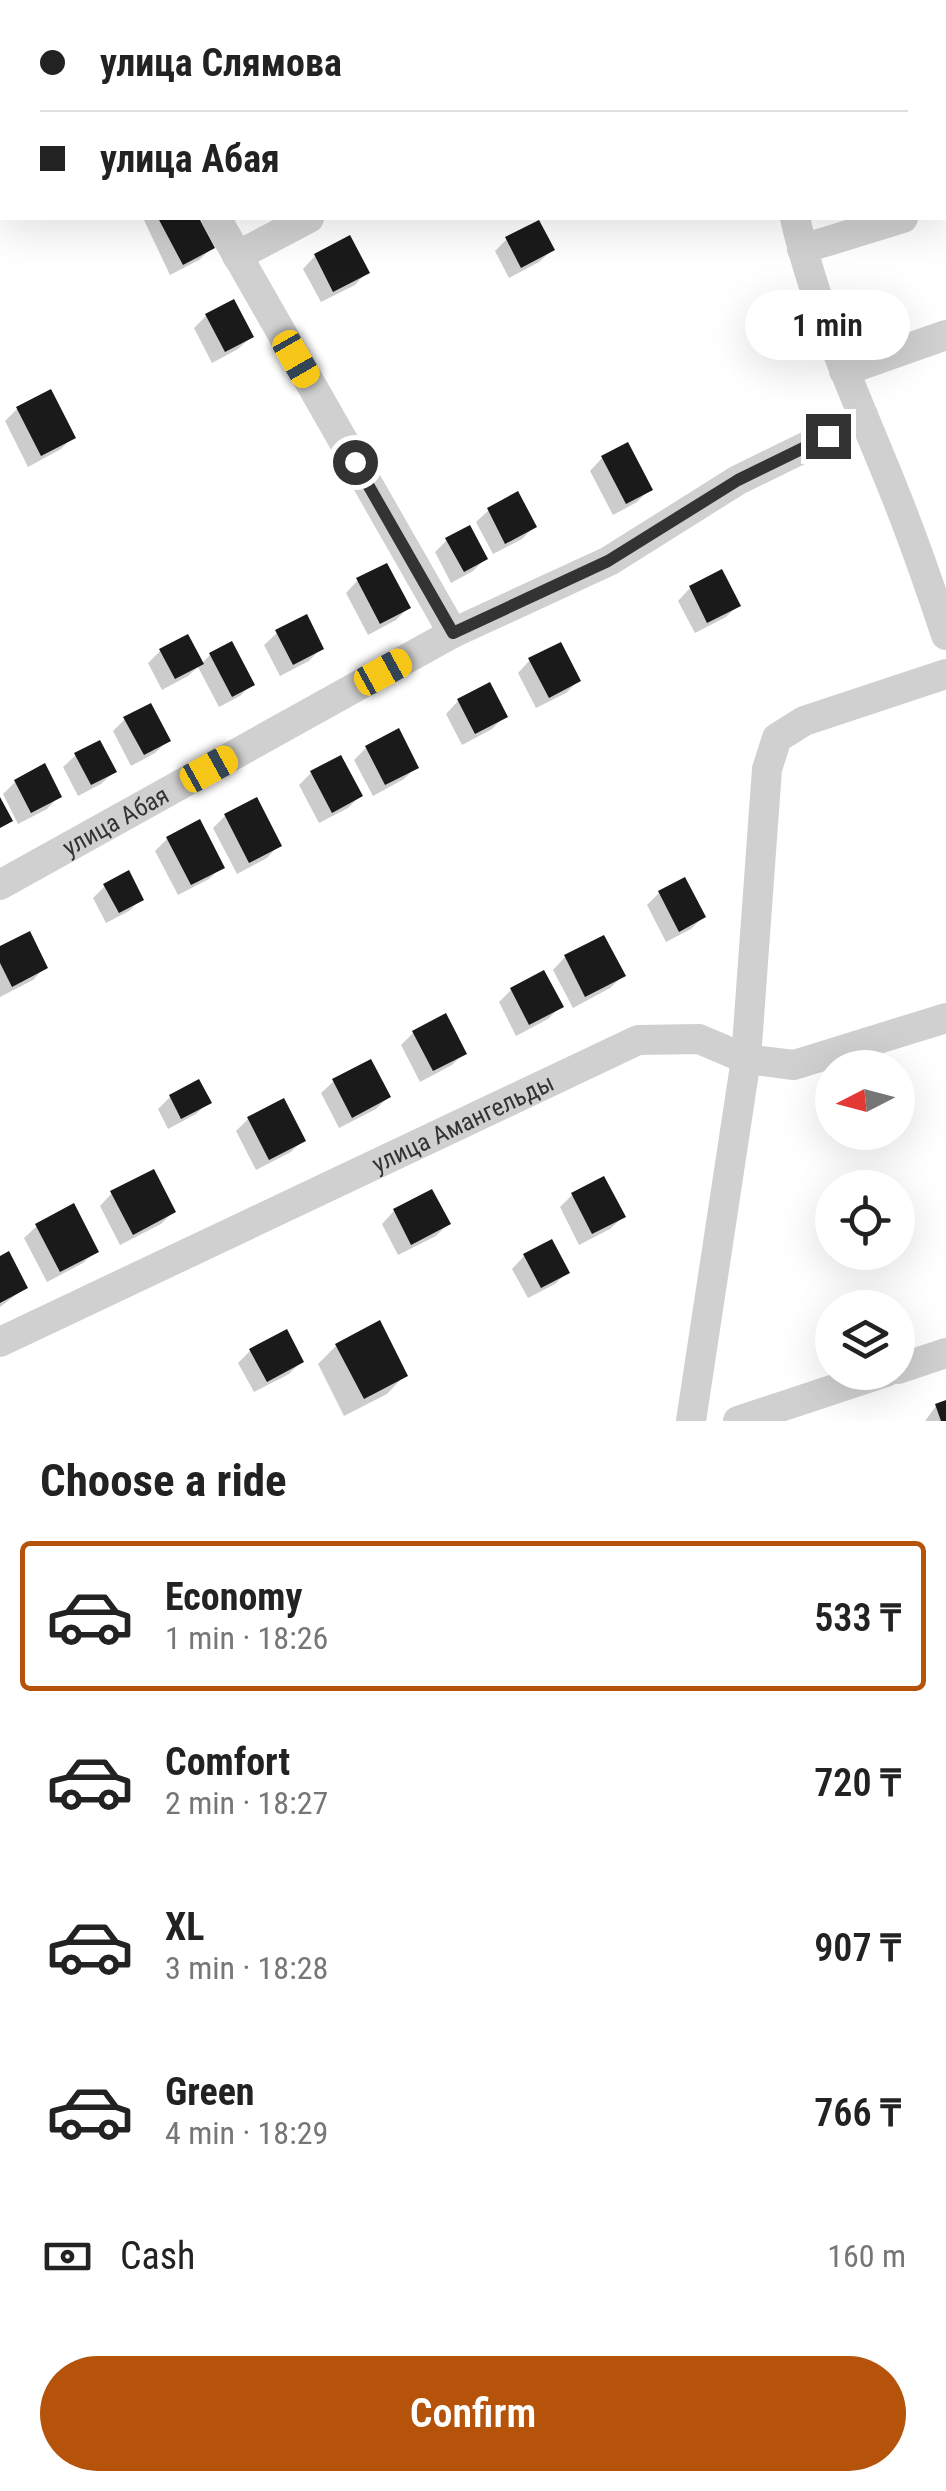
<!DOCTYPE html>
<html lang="en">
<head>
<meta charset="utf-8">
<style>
	body { margin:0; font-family:"Roboto Condensed",sans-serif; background:#f2f2f2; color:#222; height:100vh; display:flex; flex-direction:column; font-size:38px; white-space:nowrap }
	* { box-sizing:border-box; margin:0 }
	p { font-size:32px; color:#767676 }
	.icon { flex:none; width:55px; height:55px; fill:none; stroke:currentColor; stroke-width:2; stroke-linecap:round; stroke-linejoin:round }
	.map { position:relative; height:1421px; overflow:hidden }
	.sheet { display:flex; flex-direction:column; background:#fff; flex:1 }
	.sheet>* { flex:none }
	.top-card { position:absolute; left:0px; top:0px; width:948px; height:220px; box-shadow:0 10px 40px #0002; display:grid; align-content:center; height:220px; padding:0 40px; background:#fff }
	.needle { width:65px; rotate:264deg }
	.buttons { position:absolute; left:815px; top:1050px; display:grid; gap:20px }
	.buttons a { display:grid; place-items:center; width:100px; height:100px; border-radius:50%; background:#fff; box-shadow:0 10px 40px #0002; font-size:50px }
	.end { position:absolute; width:45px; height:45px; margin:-22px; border:12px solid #333; background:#fff; box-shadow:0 0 0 5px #fff }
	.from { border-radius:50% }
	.bubble { position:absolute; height:70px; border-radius:35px; background:#fff; box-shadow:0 10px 40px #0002; font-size:32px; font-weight:600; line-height:70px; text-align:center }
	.car { position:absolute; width:30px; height:60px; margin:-30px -15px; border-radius:12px; box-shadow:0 0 8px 2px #0007; background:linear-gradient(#f5c518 24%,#345 0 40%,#f5c518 0 76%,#345 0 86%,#f5c518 0) }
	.top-card b { display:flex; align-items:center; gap:35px; height:95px; font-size:38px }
	.top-card b+b { border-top:2px solid #e0e0e0 }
	.top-card i { width:25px; height:25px; background:#222 }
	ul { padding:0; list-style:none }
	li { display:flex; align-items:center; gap:30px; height:150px; margin:0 20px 15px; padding:0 20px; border:5px solid transparent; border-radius:10px }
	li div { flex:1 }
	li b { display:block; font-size:38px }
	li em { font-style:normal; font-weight:600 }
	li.active { border-color:#b45309 }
	li>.icon { width:90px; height:90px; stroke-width:1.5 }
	h2 { padding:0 40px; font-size:45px; line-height:120px }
	.pay { display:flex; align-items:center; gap:25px; height:110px; padding:0 40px; font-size:38px }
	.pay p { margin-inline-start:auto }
	.cta { display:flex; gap:20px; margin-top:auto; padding:20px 40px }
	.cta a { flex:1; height:115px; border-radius:60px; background:#b45309; color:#fff; font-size:40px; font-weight:600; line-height:115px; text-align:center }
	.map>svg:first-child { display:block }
</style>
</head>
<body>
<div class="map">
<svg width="946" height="1421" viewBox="0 0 946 1421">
	<rect width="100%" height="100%" fill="#fff"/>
	<path fill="#0003" d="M143 218H196L212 248 199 260 170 275Z
		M507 239 552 250 539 262 509 278 495 251Z
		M315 256 367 272 355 285 321 302 303 269Z
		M206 316 251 337 238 349 212 363 194 328Z
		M50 392 73 437 61 449 28 467 5 421 17 409Z
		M627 445 650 489 637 502 613 515 590 471 602 458Z
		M489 510 534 527 522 539 493 554 476 522Z
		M447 540 485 559 473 571 451 583 435 552Z
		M721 572 738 605 726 617 695 633 678 601 690 588Z
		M358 580 408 608 396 620 368 635 346 593Z
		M277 633 321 648 309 661 280 676 264 645Z
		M160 651 201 664 210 655 252 684 240 696 219 707 198 667 188 676 162 690 148 663Z
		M530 660 578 681 566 693 536 708 518 673Z
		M458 701 505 716 492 729 462 745 446 714Z
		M125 719 167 741 155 753 131 766 113 731Z
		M366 748 416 767 404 779 373 796 354 760Z
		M76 755 114 772 101 784 78 796 63 767Z
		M311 773 360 796 348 808 319 823 299 785Z
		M15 782 59 796 47 809 18 824 3 794Z
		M225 816 279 845 267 858 237 874 213 828Z
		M167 839 221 867 209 879 178 895 155 851Z
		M105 886 141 899 129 911 106 923 93 898Z
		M659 893 703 917 691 929 666 942 647 905Z
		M603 938 623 976 610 988 573 1008 553 970 565 957Z
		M0 949 45 967 33 980 0 997Z
		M511 990 561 1006 548 1019 516 1036 499 1002Z
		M413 1033 464 1053 452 1065 420 1082 401 1045Z
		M334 1081 388 1097 376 1109 339 1128 321 1093Z
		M170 1097 209 1102 196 1114 168 1129 158 1109Z
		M248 1119 303 1140 291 1152 256 1170 236 1131Z
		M431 1192 448 1224 436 1236 398 1255 382 1224 394 1211Z
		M112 1193 173 1212 161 1224 120 1245 100 1206Z
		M572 1195 623 1217 610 1229 579 1245 560 1207Z
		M37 1226 96 1251 83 1263 47 1282 24 1238Z
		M524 1256 567 1272 555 1284 528 1298 512 1269Z
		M0 1259 25 1288 0 1307Z
		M336 1346 405 1375 387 1394 344 1416 318 1364Z
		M250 1351 301 1362 289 1374 254 1392 238 1363Z
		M946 1402V1421H925L936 1406Z"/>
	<path fill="#1a1a1a" d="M158 218H199L215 248 183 265Z
		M539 220 555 250 521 268 505 237Z
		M350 235 370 273 333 292 314 254Z
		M234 299 254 337 225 352 205 314Z
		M51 389 76 438 41 456 16 407Z
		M628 442 653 490 626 504 601 456Z
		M518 491 537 527 505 544 487 508Z
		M470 525 488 559 464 572 445 538Z
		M387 563 411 608 380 624 356 578Z
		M722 569 741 606 707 623 689 586Z
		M307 614 324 649 293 665 275 630Z
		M188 634 204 664 175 679 159 649Z
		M232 641 255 685 232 697 209 653Z
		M561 642 581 681 549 698 528 658Z
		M490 682 508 717 475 734 457 699Z
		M151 703 171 741 144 755 123 717Z
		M399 728 419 768 385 785 365 746Z
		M100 740 117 772 91 785 74 753Z
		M341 755 363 796 332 813 310 771Z
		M45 763 62 797 31 813 14 780Z
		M0 797 13 821 0 828Z
		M257 797 282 846 249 863 224 814Z
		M200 819 225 868 191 885 166 837Z
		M129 870 144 900 119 913 103 884Z
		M685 877 706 917 679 932 658 891Z
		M30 931 48 968 12 987 0 963V946Z
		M604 935 626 976 585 997 564 955Z
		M544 970 564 1007 529 1025 510 988Z
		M446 1013 467 1054 433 1071 412 1031Z
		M371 1059 391 1097 352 1118 332 1079Z
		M199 1079 212 1103 181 1119 169 1095Z
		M284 1098 306 1141 269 1160 247 1117Z
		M154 1169 176 1212 133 1235 110 1191Z
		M604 1176 626 1217 592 1234 571 1193Z
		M432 1189 451 1224 411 1245 393 1209Z
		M74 1203 99 1252 60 1272 35 1224Z
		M552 1239 570 1273 541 1288 523 1254Z
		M9 1251 28 1288 0 1303V1256Z
		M380 1320 408 1376 364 1399 335 1344Z
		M287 1329 304 1362 267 1382 249 1349Z
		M946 1400V1421H941L935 1404Z"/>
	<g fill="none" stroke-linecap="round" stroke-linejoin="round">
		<g stroke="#d0d0d0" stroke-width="30">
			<path d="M100 0 101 2"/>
			<path d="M748 0V2"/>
			<path d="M945 204H946"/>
			<path d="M216 218 453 633"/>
			<path d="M795 218C816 312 858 401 894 491 913 538 930 587 946 635"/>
			<path d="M802 249 903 218"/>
			<path d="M237 256 309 218"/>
			<path d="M844 371 946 335"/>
			<path id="s1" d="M0 885 453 633 609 561 738 480 828 436 863 415"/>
			<path id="s2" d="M0 1342 638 1040 699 1039 746 1059 794 1065 946 1018"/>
			<path d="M898 1369 946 1353"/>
			<path d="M691 1421 746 1059 767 769 777 738 804 721 946 674"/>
			<path d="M738 1421 886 1372"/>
		</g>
	</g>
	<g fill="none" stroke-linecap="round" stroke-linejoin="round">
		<path stroke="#333" stroke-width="12" d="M355 462 453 633 608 561 738 480 828 436"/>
	</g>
	<g text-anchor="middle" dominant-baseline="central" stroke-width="10" stroke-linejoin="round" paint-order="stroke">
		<g font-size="25" fill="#333" stroke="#fff">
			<text stroke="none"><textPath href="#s1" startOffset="132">улица Абая</textPath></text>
			<text stroke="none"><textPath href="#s2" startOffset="512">улица Амангельды</textPath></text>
		</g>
	</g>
</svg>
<div class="buttons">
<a><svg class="needle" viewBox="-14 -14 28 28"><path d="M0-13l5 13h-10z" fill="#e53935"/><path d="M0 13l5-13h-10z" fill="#767676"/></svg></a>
<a><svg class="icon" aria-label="locate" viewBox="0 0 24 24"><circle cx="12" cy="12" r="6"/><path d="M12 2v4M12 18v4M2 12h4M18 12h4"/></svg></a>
<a><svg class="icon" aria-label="layers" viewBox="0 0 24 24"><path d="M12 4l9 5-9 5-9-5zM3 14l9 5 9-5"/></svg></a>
</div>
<i class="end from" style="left:355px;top:462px"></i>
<i class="end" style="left:828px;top:436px"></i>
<div class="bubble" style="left:745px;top:290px;width:165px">1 min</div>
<i class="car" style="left:296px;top:359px;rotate:150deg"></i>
<i class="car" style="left:383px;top:672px;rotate:61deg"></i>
<i class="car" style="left:209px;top:769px;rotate:61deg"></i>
<div class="top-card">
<b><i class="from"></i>улица Слямова</b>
<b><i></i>улица Абая</b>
</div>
</div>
<section class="sheet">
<h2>Choose a ride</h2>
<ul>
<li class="active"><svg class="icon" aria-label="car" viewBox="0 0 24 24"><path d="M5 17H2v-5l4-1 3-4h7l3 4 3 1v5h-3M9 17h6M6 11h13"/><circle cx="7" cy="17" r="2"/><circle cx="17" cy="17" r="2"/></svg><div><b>Economy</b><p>1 min · 18:26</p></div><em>533 ₸</em></li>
<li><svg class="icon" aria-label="car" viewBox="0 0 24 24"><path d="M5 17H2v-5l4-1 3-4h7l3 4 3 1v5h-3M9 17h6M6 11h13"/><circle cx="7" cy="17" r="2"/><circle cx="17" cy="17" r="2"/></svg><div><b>Comfort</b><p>2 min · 18:27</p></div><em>720 ₸</em></li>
<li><svg class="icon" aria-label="car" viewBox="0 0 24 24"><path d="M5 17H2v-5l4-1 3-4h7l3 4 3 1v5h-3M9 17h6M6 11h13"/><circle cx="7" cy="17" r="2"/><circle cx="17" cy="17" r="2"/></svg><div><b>XL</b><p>3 min · 18:28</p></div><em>907 ₸</em></li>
<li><svg class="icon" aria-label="car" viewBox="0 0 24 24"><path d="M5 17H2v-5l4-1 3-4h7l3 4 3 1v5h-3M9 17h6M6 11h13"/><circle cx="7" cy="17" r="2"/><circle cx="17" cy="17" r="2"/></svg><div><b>Green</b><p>4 min · 18:29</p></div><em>766 ₸</em></li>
</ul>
<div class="pay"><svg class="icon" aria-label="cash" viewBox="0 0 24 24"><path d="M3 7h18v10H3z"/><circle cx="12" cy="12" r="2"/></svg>Cash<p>160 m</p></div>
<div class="cta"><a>Confirm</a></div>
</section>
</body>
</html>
